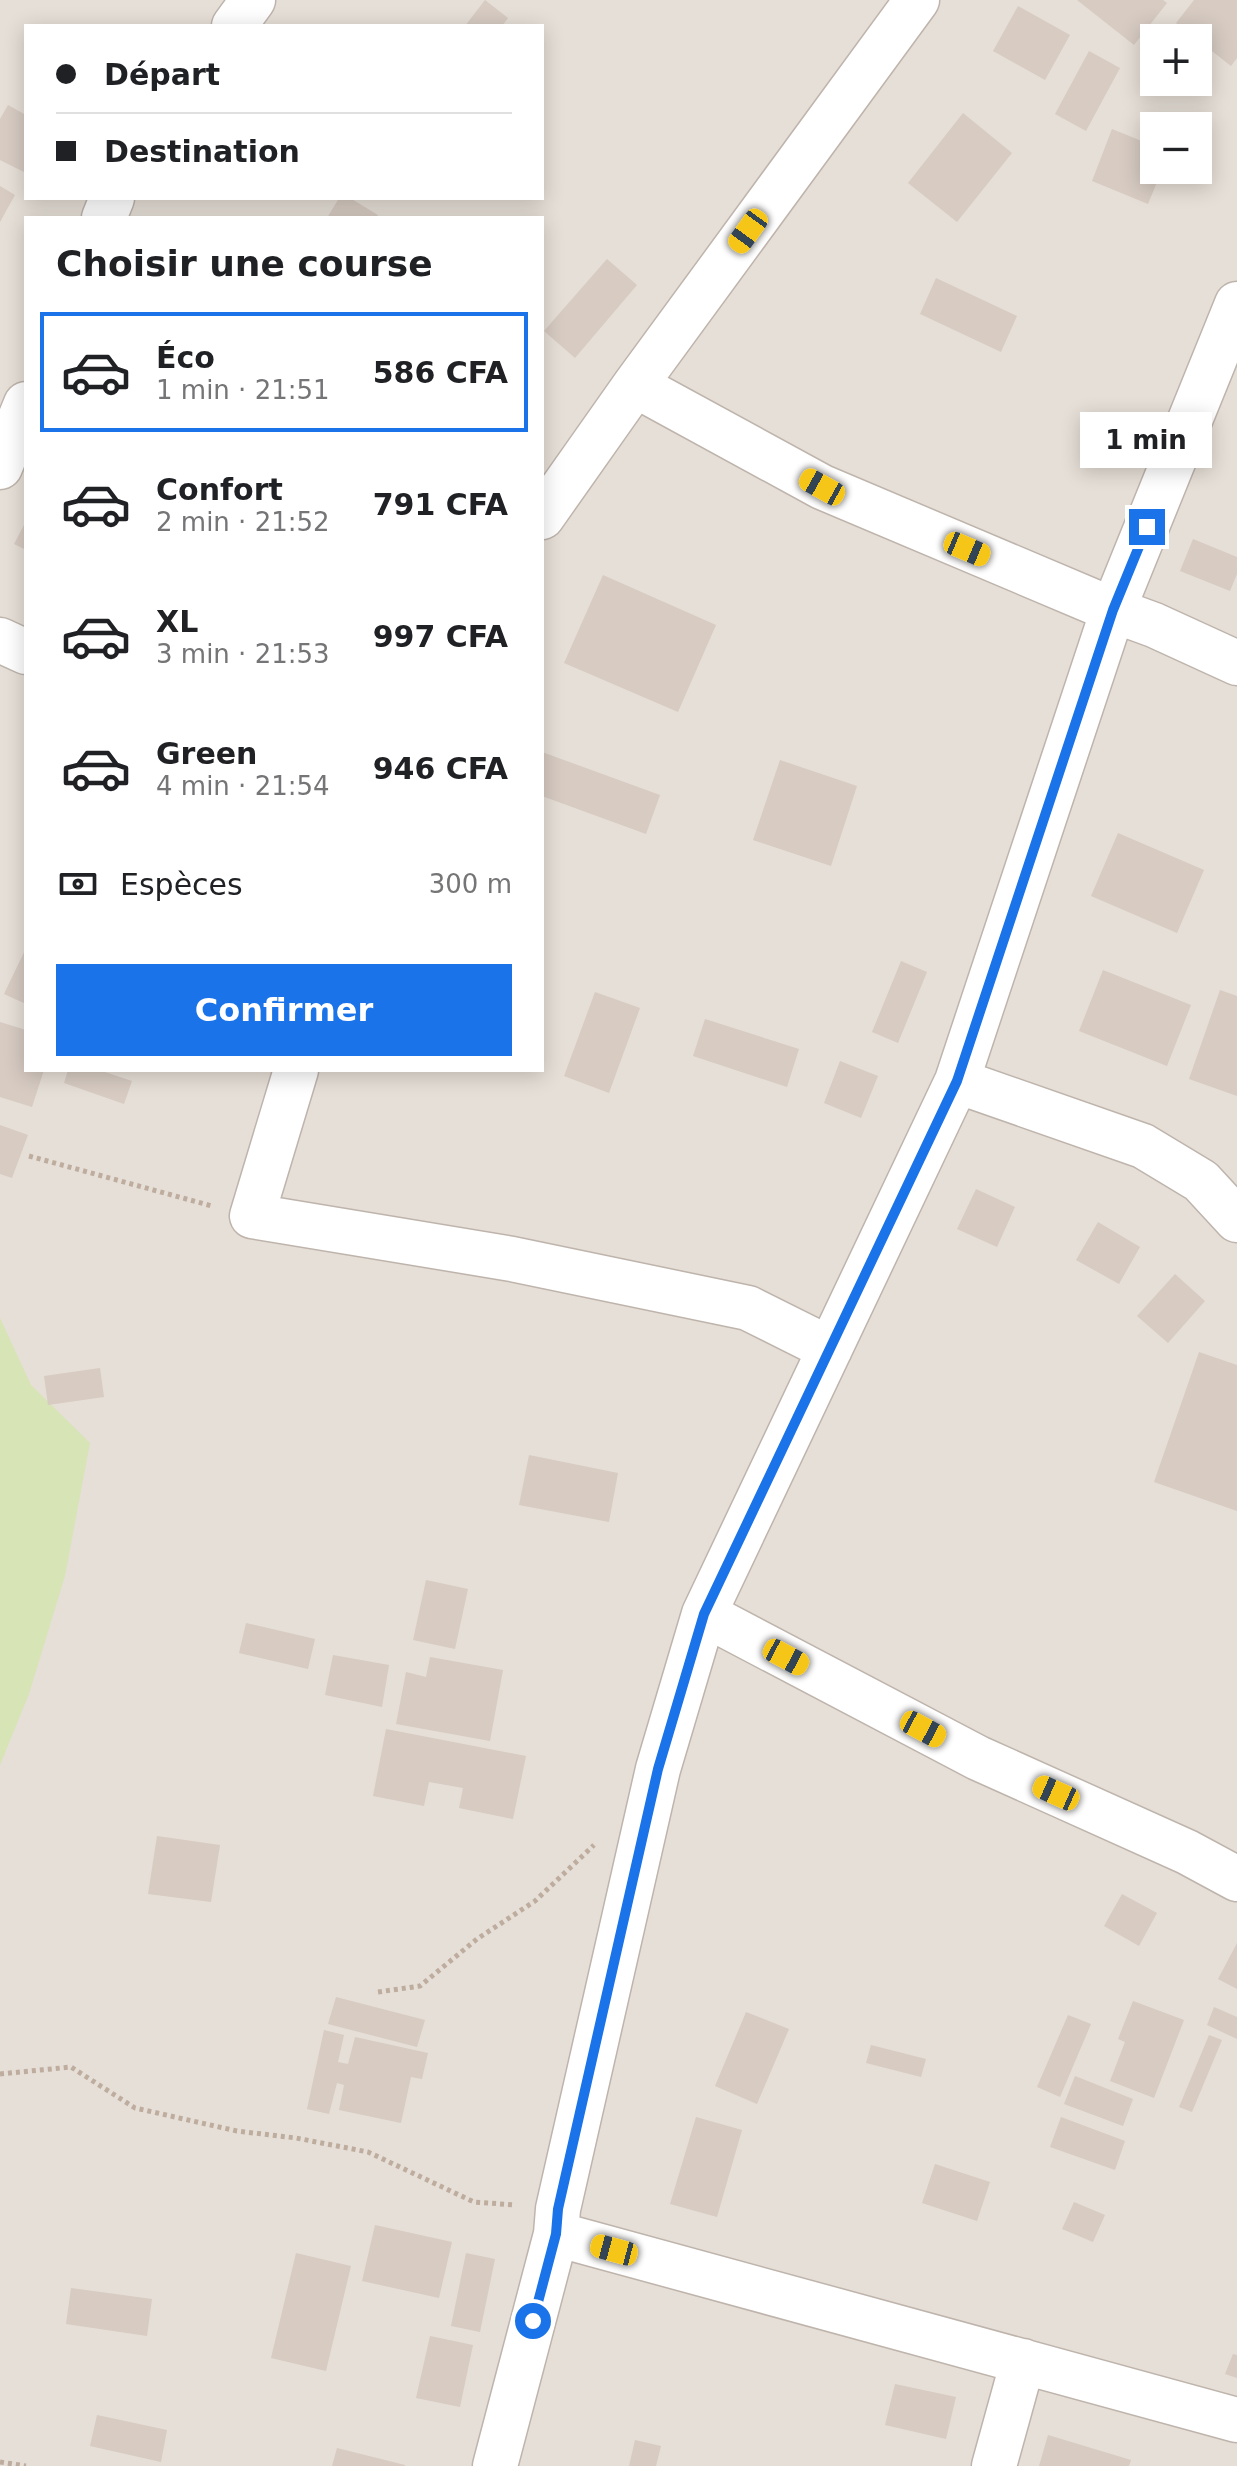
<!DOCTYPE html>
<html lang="fr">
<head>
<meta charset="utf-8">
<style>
	body { margin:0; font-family:"DejaVu Sans",sans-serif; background:#f6f6f6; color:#202124; height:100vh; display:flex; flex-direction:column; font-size:30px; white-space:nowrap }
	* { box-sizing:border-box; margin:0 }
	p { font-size:26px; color:#757577 }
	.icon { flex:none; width:44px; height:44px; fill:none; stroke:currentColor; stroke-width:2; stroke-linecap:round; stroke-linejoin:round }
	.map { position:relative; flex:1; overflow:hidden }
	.sheet { position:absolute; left:24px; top:216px; width:520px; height:856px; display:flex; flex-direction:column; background:#fff; border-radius:0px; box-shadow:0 4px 20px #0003 }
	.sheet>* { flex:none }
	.guide { position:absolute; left:24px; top:24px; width:520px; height:176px; border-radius:0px; box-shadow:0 4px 20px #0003; display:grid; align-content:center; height:176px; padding:0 32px; background:#fff }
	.controls { position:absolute; left:1140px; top:24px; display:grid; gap:16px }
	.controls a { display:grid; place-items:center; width:72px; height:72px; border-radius:0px; background:#fff; box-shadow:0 4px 20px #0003; font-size:40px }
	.end { position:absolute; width:36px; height:36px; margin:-18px; border:10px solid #1a73e8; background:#fff; box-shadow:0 0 0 4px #fff }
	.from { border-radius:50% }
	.bubble { position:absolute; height:56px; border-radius:0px; background:#fff; box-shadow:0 4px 20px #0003; font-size:26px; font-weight:600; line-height:56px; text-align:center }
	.car { position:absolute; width:24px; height:48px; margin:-24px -12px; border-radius:10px; box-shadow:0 0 6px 2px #0007; background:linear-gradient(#f5c518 24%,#345 0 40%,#f5c518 0 76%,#345 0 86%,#f5c518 0) }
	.guide b { display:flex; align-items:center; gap:28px; height:76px; font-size:30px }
	.guide b+b { border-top:2px solid #e0e0e0 }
	.guide i { width:20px; height:20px; background:#202124 }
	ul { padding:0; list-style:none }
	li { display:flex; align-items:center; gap:24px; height:120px; margin:0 16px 12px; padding:0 16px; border:4px solid transparent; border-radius:0px }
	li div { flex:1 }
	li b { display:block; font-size:30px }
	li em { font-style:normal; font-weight:600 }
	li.current { border-color:#1a73e8 }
	li>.icon { width:72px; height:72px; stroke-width:1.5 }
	h2 { padding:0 32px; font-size:36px; line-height:96px }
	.pay { display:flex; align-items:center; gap:20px; height:88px; padding:0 32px; font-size:30px }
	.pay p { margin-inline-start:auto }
	.primary-button { display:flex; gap:16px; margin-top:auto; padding:16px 32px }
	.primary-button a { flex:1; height:92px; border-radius:0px; background:#1a73e8; color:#fff; font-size:32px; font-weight:600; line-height:92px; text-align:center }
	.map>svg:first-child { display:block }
</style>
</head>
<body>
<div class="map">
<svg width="1237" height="2466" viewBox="0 0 1237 2466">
	<rect width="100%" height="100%" fill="#f3eee9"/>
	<path fill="#e6dfd7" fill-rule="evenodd" d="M0 0H1237V2466H0ZM26 26H542V198H26ZM1154 38H1198V82H1154ZM1154 126H1198V170H1154ZM26 218H542V1070H26Z"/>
	<path fill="#d7e4b5" d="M0 1318 31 1385 90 1443 65 1576 29 1694 0 1765Z"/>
	<path fill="#d7cbc2" d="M485 0 508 18 502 26H465Z
		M1077 0H1163L1167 3 1134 45Z
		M1194 0H1237V58L1231 66 1176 23Z
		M1018 6 1070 35 1045 80 993 51Z
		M1089 51 1120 68 1086 131 1055 114Z
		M8 105 26 115V173L0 160V119Z
		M963 113 1012 153 957 222 908 183Z
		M1112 129 1154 146V170H1162L1148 204 1092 181Z
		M0 186 15 195 0 222Z
		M339 198H350L378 215 376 218H327Z
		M607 259 637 285 575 358 544 331Z
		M936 278 1017 316 1001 352 920 314Z
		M26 521V550L14 544Z
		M1193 539 1237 557V574L1230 591 1180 571Z
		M603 575 716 625 678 712 564 663Z
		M542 752 660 795 646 834 542 796Z
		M780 760 857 786 831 866 753 840Z
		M1118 833 1204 870 1177 933 1091 896Z
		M26 948V1004L4 994Z
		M901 961 927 972 898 1043 872 1032Z
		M1103 970 1191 1005 1167 1066 1079 1031Z
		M1220 990 1237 996V1096L1189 1079Z
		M595 992 640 1008 609 1093 564 1076Z
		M705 1019 799 1049 787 1087 693 1056Z
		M0 1022 26 1030V1070H44L32 1107 0 1097Z
		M840 1061 878 1076 861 1118 824 1103Z
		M68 1070H99L132 1081 124 1104 64 1083Z
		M0 1125 28 1135 12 1178 0 1174Z
		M976 1189 1015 1207 997 1247 957 1229Z
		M1098 1222 1140 1247 1119 1284 1076 1260Z
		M1175 1274 1205 1301 1168 1343 1137 1316Z
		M1199 1352 1237 1365V1511L1154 1482Z
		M100 1368 104 1397 48 1405 44 1376Z
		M529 1455 618 1473 609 1522 519 1505Z
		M426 1580 468 1589 455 1649 413 1640Z
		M246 1623 315 1639 308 1669 239 1653Z
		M333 1655 389 1665 382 1707 325 1695Z
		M430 1657 503 1670 490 1741 396 1724 406 1672 426 1677Z
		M386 1729 526 1756 513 1819 459 1808 463 1788 429 1782 424 1806 373 1796Z
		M157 1836 220 1845 211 1902 148 1894Z
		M1122 1894 1157 1913 1139 1946 1104 1926Z
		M1237 1943V1989L1218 1979Z
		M336 1997 425 2020 417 2047 328 2024Z
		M1133 2001 1184 2020 1154 2098 1110 2081 1125 2042 1118 2039Z
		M1214 2007 1237 2017V2039L1207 2025Z
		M746 2012 789 2029 757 2104 715 2086Z
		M1068 2015 1091 2024 1060 2097 1037 2087Z
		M324 2030 344 2035 338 2062 348 2064 355 2037 428 2053 422 2079 411 2077 401 2123 339 2110 344 2085 337 2083 329 2114 307 2109Z
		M1209 2035 1222 2040 1192 2112 1179 2107Z
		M871 2045 926 2059 921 2077 866 2063Z
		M1075 2076 1133 2099 1123 2126 1064 2104Z
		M696 2117 742 2130 717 2217 670 2204Z
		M1061 2117 1125 2141 1115 2170 1050 2147Z
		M935 2164 990 2182 977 2221 922 2203Z
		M1074 2202 1105 2215 1093 2242 1062 2229Z
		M375 2225 452 2242 439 2298 362 2281Z
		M296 2253 351 2266 326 2371 271 2358Z
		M466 2253 495 2259 480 2332 451 2326Z
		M71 2288 152 2299 147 2336 66 2324Z
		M430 2336 473 2345 460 2407 416 2398Z
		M1233 2354 1237 2355V2378L1225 2374Z
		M895 2384 956 2397 946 2439 885 2425Z
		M97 2415 167 2430 161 2462 90 2446Z
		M1048 2435 1131 2460 1129 2466H1039Z
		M635 2440 661 2446 656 2466H629Z
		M337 2448 405 2465V2466H332Z"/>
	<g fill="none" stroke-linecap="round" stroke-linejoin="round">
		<g stroke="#beb4ac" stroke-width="47">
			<path id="minor" d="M234 26 253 0
				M104 218 112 198
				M635 385 822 487 1113 610 1154 625 1237 663
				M0 467 26 404
				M542 517 635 385 917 0
				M0 640 26 652
				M296 1070 252 1216 512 1259 748 1308 830 1349
				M957 1081 1143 1146 1201 1181 1237 1220
				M704 1614 978 1758 1187 1852 1237 1879
				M556 2234 1237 2420
				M495 2466 556 2234 558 2209 658 1769 704 1614 957 1081 1113 610 1237 304
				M994 2466 1023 2361"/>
		</g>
		<path stroke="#bead9e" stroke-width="5" stroke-dasharray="4 4" stroke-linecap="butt" d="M29 1156 212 1206
			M378 1992 420 1986 477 1939 535 1901 594 1845
			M0 2074 71 2067 135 2108 237 2131 296 2138 368 2152 474 2202 515 2205
			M0 2462 26 2466"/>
		<use href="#minor" stroke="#fff" stroke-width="44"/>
	</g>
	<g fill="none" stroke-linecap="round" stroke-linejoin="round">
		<path stroke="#1a73e8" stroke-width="10" d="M533 2321 556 2234 558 2209 658 1769 704 1614 957 1081 1113 610 1147 527"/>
	</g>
</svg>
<div class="controls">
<a>+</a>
<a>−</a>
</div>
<i class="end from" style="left:533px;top:2321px"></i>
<i class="end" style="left:1147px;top:527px"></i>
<div class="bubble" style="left:1080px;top:412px;width:132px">1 min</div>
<i class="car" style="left:748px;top:231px;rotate:216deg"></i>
<i class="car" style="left:822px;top:487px;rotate:299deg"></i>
<i class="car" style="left:967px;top:549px;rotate:113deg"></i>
<i class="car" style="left:786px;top:1657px;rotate:118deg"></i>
<i class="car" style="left:923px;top:1729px;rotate:118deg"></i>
<i class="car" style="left:1056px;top:1793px;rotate:294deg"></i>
<i class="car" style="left:614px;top:2250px;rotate:285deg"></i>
<div class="guide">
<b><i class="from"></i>Départ</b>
<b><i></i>Destination</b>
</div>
<section class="sheet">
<h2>Choisir une course</h2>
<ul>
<li class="current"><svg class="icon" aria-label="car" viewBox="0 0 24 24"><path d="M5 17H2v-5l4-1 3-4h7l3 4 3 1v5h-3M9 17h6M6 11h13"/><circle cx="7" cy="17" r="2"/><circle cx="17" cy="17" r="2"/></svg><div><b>Éco</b><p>1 min · 21:51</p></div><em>586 CFA</em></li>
<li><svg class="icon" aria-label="car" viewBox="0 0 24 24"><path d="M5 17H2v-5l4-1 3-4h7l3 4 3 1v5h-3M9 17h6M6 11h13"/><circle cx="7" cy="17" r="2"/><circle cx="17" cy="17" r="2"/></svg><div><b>Confort</b><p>2 min · 21:52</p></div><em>791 CFA</em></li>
<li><svg class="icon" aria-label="car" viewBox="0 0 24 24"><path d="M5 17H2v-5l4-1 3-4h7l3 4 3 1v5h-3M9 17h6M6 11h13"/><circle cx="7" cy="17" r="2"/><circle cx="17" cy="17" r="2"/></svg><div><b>XL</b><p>3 min · 21:53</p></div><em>997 CFA</em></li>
<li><svg class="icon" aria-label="car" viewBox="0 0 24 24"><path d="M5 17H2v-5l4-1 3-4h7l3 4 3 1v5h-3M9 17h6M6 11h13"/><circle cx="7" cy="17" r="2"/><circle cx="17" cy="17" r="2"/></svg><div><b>Green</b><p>4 min · 21:54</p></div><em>946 CFA</em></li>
</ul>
<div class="pay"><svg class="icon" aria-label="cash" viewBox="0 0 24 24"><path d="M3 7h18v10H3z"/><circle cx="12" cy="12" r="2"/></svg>Espèces<p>300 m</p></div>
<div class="primary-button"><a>Confirmer</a></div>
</section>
</div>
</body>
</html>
